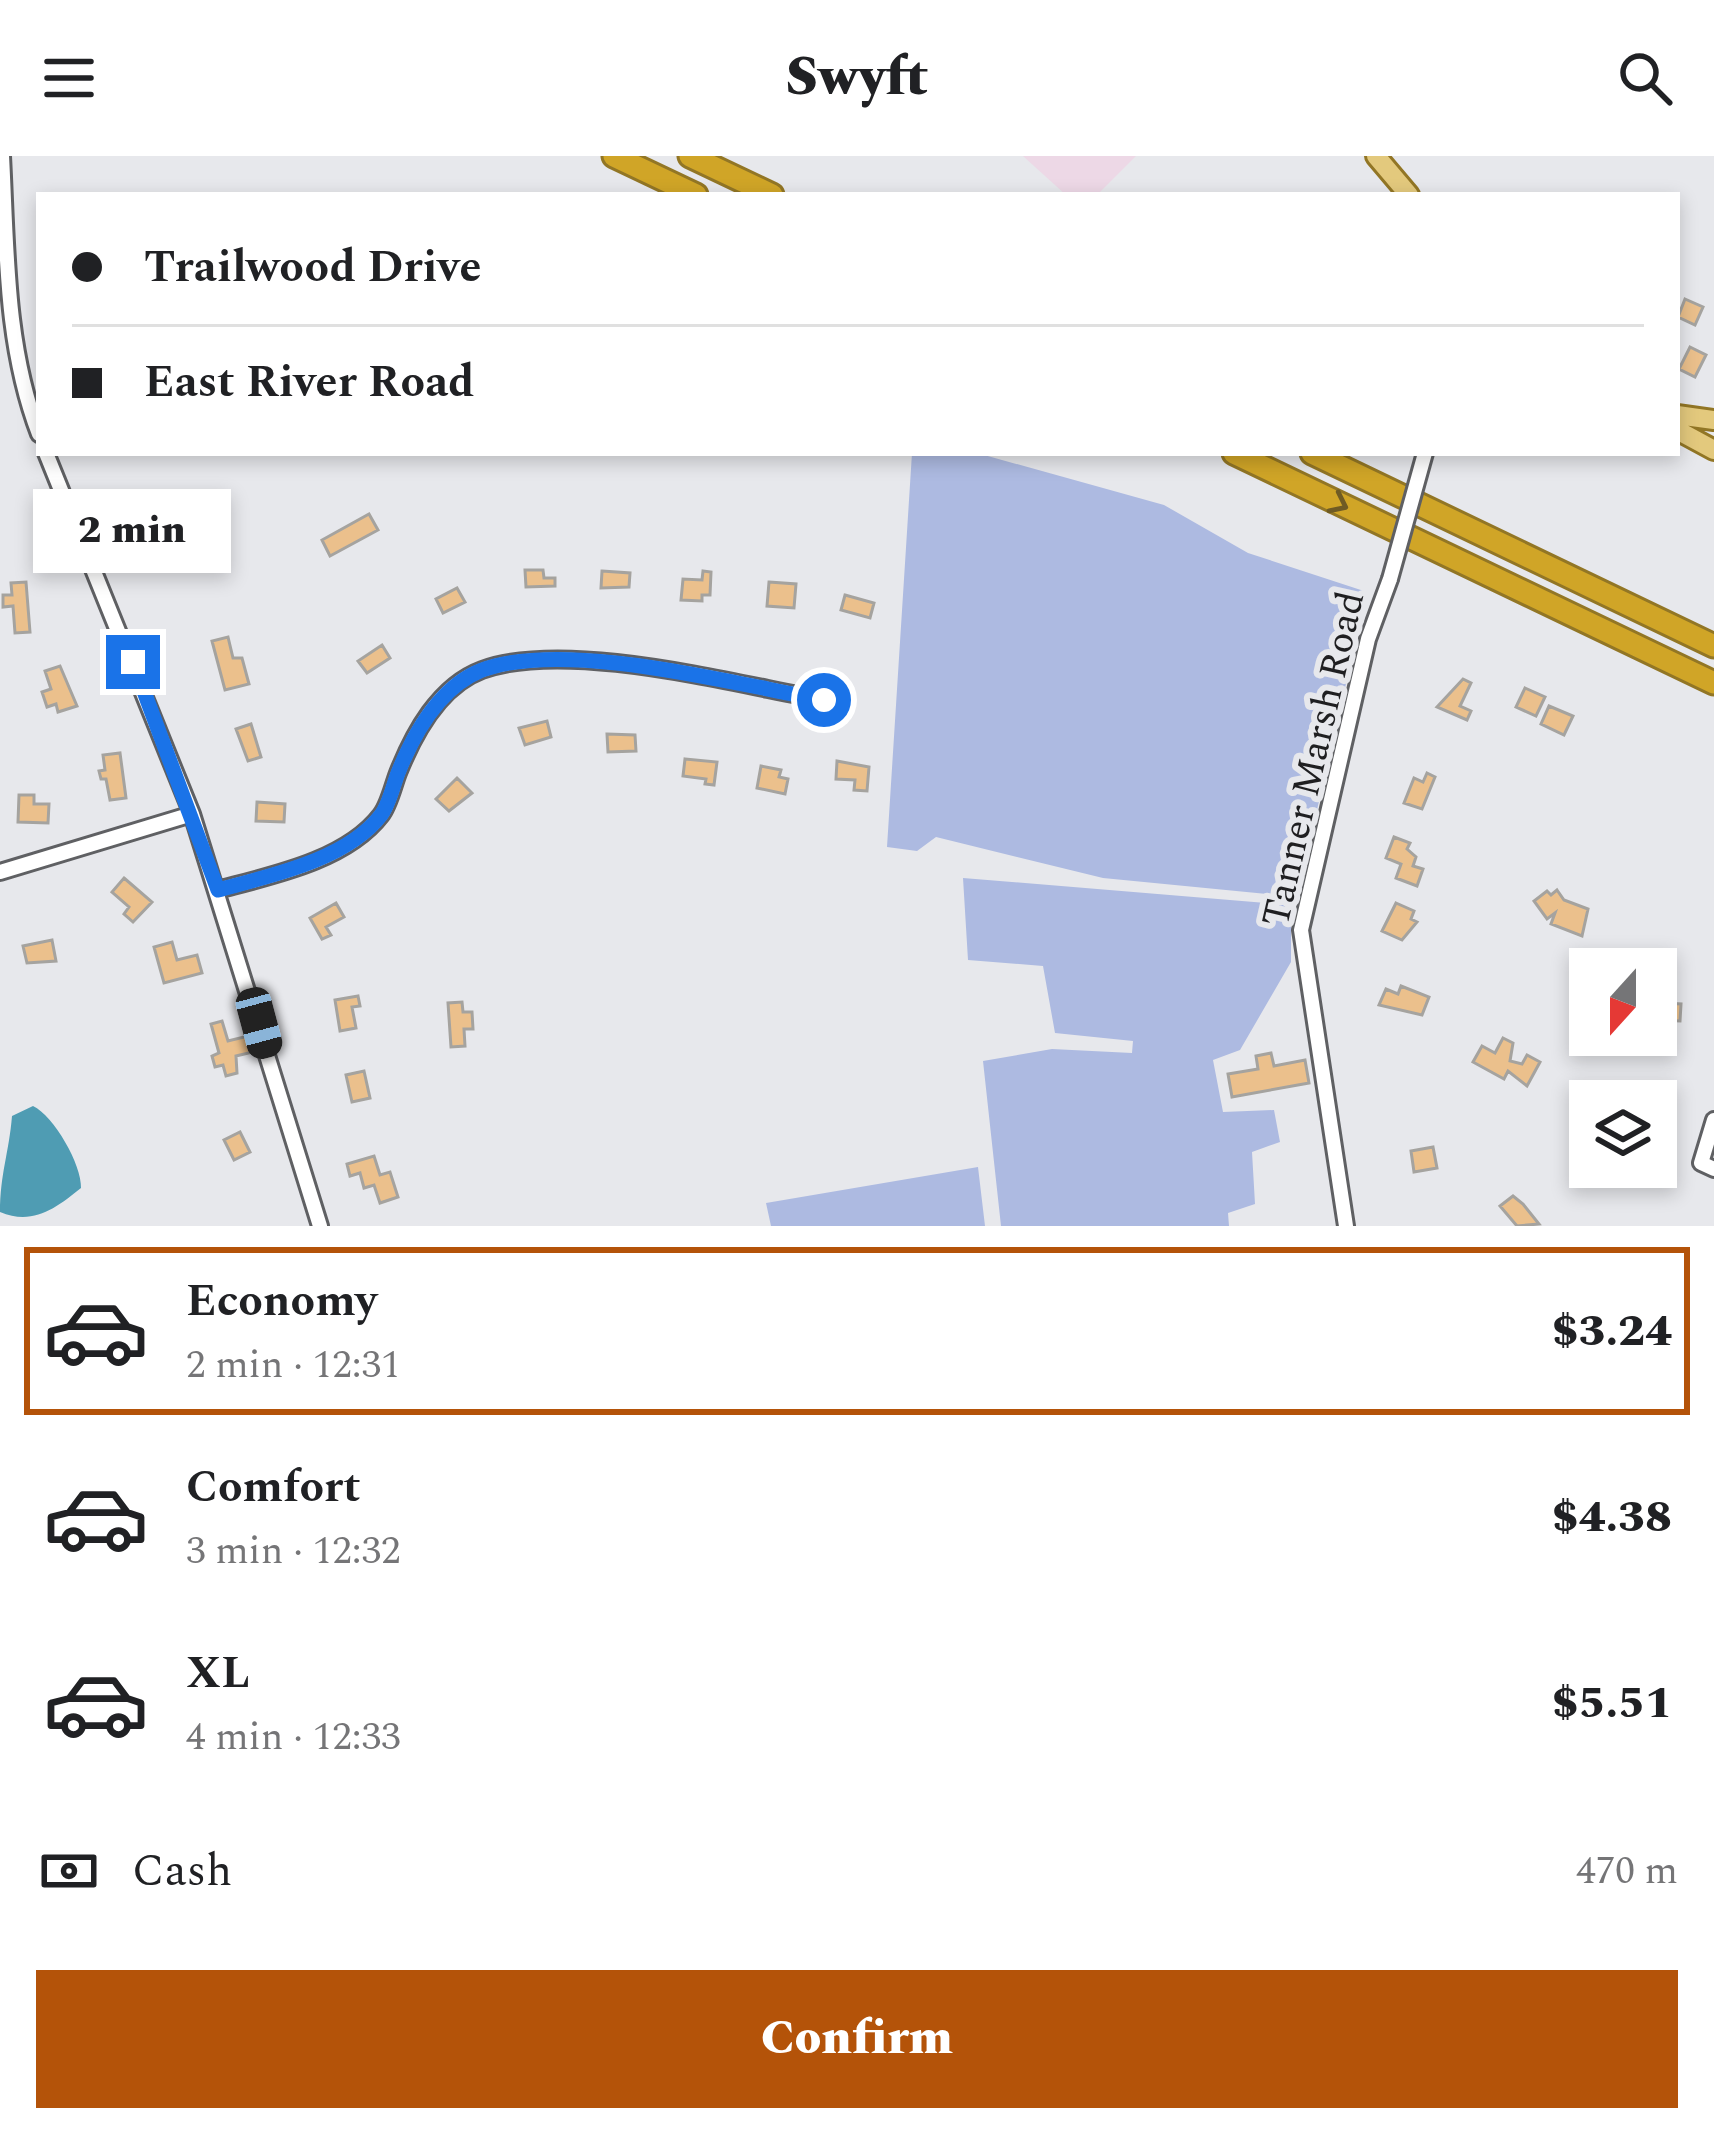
<!DOCTYPE html>
<html lang="en">
<head>
<meta charset="utf-8">
<style>
	body { margin:0; font-family:Spectral,serif; background:#f6f6f6; color:#202124; height:100vh; display:flex; flex-direction:column; font-size:45px; white-space:nowrap }
	* { box-sizing:border-box; margin:0 }
	p { font-size:39px; color:#757577 }
	.icon { flex:none; width:66px; height:66px; fill:none; stroke:currentColor; stroke-width:2; stroke-linecap:round; stroke-linejoin:round }
	.map { position:relative; height:1070px; overflow:hidden }
	.panel { display:flex; flex-direction:column; background:#fff; flex:1 }
	.panel>* { flex:none }
	.guide { position:absolute; left:36px; top:36px; width:1644px; height:264px; border-radius:0px; box-shadow:0 6px 18px #0003; display:grid; align-content:center; height:264px; padding:0 36px; background:#fff }
	.needle { width:78px; rotate:201deg }
	.controls { position:absolute; left:1569px; top:792px; display:grid; gap:24px }
	.controls a { display:grid; place-items:center; width:108px; height:108px; border-radius:0px; background:#fff; box-shadow:0 6px 18px #0003; font-size:60px }
	.end { position:absolute; width:54px; height:54px; margin:-27px; border:15px solid #1a73e8; background:#fff; box-shadow:0 0 0 6px #fff }
	.from { border-radius:50% }
	.bubble { position:absolute; height:84px; border-radius:0px; background:#fff; box-shadow:0 6px 18px #0003; font-size:39px; font-weight:800; line-height:84px; text-align:center }
	.car { position:absolute; width:36px; height:72px; margin:-36px -18px; border-radius:15px; box-shadow:0 0 9px 3px #0007; background:linear-gradient(#222 24%,#8ab4d8 0 40%,#222 0 76%,#8ab4d8 0 86%,#222 0) }
	.guide b { display:flex; align-items:center; gap:42px; height:114px; font-size:45px }
	.guide b+b { border-top:3px solid #e0e0e0 }
	.guide i { width:30px; height:30px; background:#202124 }
	ul { padding:21px 0 0; list-style:none }
	li { display:flex; align-items:center; gap:36px; height:168px; margin:0 24px 18px; padding:0 12px; border:6px solid transparent; border-radius:0px }
	li div { flex:1 }
	li b { display:block; font-size:45px }
	li em { font-style:normal; font-weight:800 }
	li.active { border-color:#b45309 }
	li>.icon { width:108px; height:108px; stroke-width:1.5 }
	.pay { display:flex; align-items:center; gap:30px; height:132px; padding:0 36px; font-size:45px }
	.pay p { margin-inline-start:auto }
	.primary-button { display:flex; gap:24px; margin-top:auto; padding:24px 36px }
	.primary-button a { flex:1; height:138px; border-radius:0px; background:#b45309; color:#fff; font-size:48px; font-weight:800; line-height:138px; text-align:center }
	header { display:flex; justify-content:space-between; align-items:center; height:156px; padding:0 36px; background:#fff; font-size:54px; font-weight:800 }
	.map>svg:first-child { display:block }
</style>
</head>
<body>
<header><svg class="icon" aria-label="menu" viewBox="0 0 24 24"><path d="M4 6h16M4 12h16M4 18h16"/></svg>Swyft<svg class="icon" aria-label="search" viewBox="0 0 24 24"><circle cx="10" cy="10" r="6"/><path d="M15 15l6 6"/></svg></header>
<div class="map">
<svg width="1714" height="1070" viewBox="0 0 1714 1070">
	<rect width="100%" height="100%" fill="#e7e8ec"/>
	<path fill="#edd8e6" d="M1023 0H1136L1097 39H1066Z"/>
	<path fill="#adbae1" d="M912 297H977L1164 349 1248 397 1367 436 1297 741 1103 722 936 681 917 695 887 691Z
		M963 722 1291 749V806L1240 894 1213 904 1223 956 1274 954 1280 986 1252 996 1255 1048 1228 1057 1229 1070H1001L983 905 1052 893 1132 897 1133 885 1055 877 1043 810 968 804Z
		M978 1011 985 1070H771L766 1047Z"/>
	<path fill="#4f9cb3" d="M33 950C54 960 82 1009 81 1032 56 1052 33 1070 0 1056 0 1018 9 997 12 960Z"/>
	<path fill="#ebc08c" stroke="#a5a39f" stroke-width="3" d="M1685 143 1703 151 1695 169 1678 161Z
		M1690 191 1706 199 1695 221 1679 213Z
		M369 358 378 374 330 400 322 384Z
		M525 414H543L544 422H555V430L526 431Z
		M602 415 630 417 629 431 601 432Z
		M703 415 711 416 710 439H702V445L681 444 683 423 702 424Z
		M26 426 30 476 15 477 13 450 3 451V439H12L11 427Z
		M769 426 796 428 794 452 767 450Z
		M457 432 465 446 443 457 436 443Z
		M845 439 874 447 870 462 841 454Z
		M228 481 233 502H242L249 528 225 534 212 485Z
		M382 489 390 502 367 517 358 505Z
		M60 510 77 550 58 556 56 548 47 551 42 536 51 533 45 515Z
		M1463 523 1471 527 1460 550 1471 555 1467 564 1437 551Z
		M1525 532 1545 541 1536 560 1516 551Z
		M1549 550 1573 560 1564 579 1541 568Z
		M547 565 551 581 525 589 519 572Z
		M251 568 261 601 248 605 236 573Z
		M607 578 635 579 636 595 608 596Z
		M120 597 126 642 110 644 106 623H101L99 615 105 614 103 599Z
		M685 603 717 606 714 629 705 628 706 623 683 620Z
		M837 605 869 611 867 635 854 634 855 624 836 623Z
		M761 610 781 614 779 621 788 623 785 638 757 632Z
		M1427 617 1435 621 1422 653 1404 647 1414 622 1423 626Z
		M457 622 472 637 449 655 436 643Z
		M19 639H34V648H49L48 667 18 666Z
		M257 646 285 648 284 666 256 665Z
		M1394 681 1410 687 1407 693 1416 701 1413 710 1423 713 1417 730 1396 722 1401 708 1386 702Z
		M124 722 152 746 133 766 124 758 129 751 112 736Z
		M1557 734 1564 744 1588 753 1582 780 1551 768 1555 757 1547 763 1534 745 1547 735 1551 739Z
		M336 747 344 761 326 771 331 779 322 783 310 762Z
		M1396 747 1414 755 1411 763 1417 766 1402 784 1382 775Z
		M52 784 56 805 27 807 23 790Z
		M172 786 177 804 197 799 202 817 164 827 154 791Z
		M1643 809 1661 810 1664 847 1681 848 1680 865 1656 864V813H1643Z
		M1401 830 1429 841 1422 859 1379 849 1386 833 1398 838Z
		M358 840 360 850 352 851 356 872 340 875 335 844Z
		M462 846 463 856H472L473 873H464L465 890 451 891 448 847Z
		M222 865 228 885 248 880 253 896 236 900 237 917 226 920 223 909 215 911 212 900 219 897 211 868Z
		M1503 882 1513 887 1510 905 1522 908 1527 899 1540 906 1527 930 1508 915 1504 923 1473 906 1482 890 1495 897Z
		M1271 897 1274 910 1305 904 1309 927 1232 941 1228 918 1258 913 1256 900Z
		M364 915 370 942 352 946 346 919Z
		M240 976 250 996 234 1004 224 984Z
		M1433 991 1437 1012 1414 1016 1411 995Z
		M374 1000 380 1019 390 1016 398 1041 380 1047 374 1029 364 1032 360 1017 350 1020 347 1008Z
		M1513 1040 1523 1048 1539 1068 1517 1070 1500 1050Z"/>
	<g fill="none" stroke-linecap="round" stroke-linejoin="round">
		<g stroke="#5f6063" stroke-width="20">
			<path id="minor" d="M2 0C7 94 5 189 39 278
				M46 297 192 658 320 1070
				M0 716 192 658
				M217 734C270 720 346 705 381 659 389 649 393 630 398 617 414 577 439 530 482 514 567 483 734 528 824 544
				M1714 964 1701 1007 1714 1013
				M1346 1070 1301 774 1368 483 1390 423"/>
		</g>
		<g stroke="#927625" stroke-width="24">
			<path id="major" d="M1376 0 1409 39
				M1677 259 1714 264
				M1677 274 1714 294"/>
		</g>
		<g stroke="#927625" stroke-width="27">
			<path id="highway" d="M614 0 696 39
				M690 0 772 39
				M1234 297 1714 527
				M1312 297 1714 490"/>
		</g>
		<use href="#minor" stroke="#fff" stroke-width="14"/>
		<use href="#major" stroke="#e3c97d" stroke-width="18"/>
		<use href="#highway" stroke="#d0a527" stroke-width="21"/>
		<g stroke="#5f6063" stroke-width="20" stroke-linecap="butt">
			<path id="minor-bridge" d="M1390 423 1425 297"/>
		</g>
		<use href="#minor-bridge" stroke="#fff" stroke-width="14"/>
	</g>
	<defs><path id="oneway-chevron" d="M-2-3.5L2.5 0L-2 3.5" fill="none" stroke-width="1.6" stroke-linecap="round" stroke-linejoin="round" transform="scale(3)"/></defs>
	<use stroke="#6f5b24" href="#oneway-chevron" transform="translate(1339 348) rotate(26)"/>
	<g fill="none" stroke-linecap="round" stroke-linejoin="round">
		<path stroke="#1a73e8" stroke-width="15" d="M133 506 218 734C269 720 347 704 381 659 389 649 393 630 398 617 414 577 439 531 482 514 566 483 734 528 824 544"/>
	</g>
	<g text-anchor="middle" dominant-baseline="central" stroke-width="12" stroke-linejoin="round" paint-order="stroke">
		<g font-size="39" fill="#1f1f21" stroke="#e7e8ec">
			<text transform="translate(1314 603) rotate(-77)">Tanner Marsh Road</text>
		</g>
	</g>
</svg>
<div class="controls">
<a><svg class="needle" viewBox="-14 -14 28 28"><path d="M0-13l5 13h-10z" fill="#e53935"/><path d="M0 13l5-13h-10z" fill="#757577"/></svg></a>
<a><svg class="icon" aria-label="layers" viewBox="0 0 24 24"><path d="M12 4l9 5-9 5-9-5zM3 14l9 5 9-5"/></svg></a>
</div>
<i class="end from" style="left:824px;top:544px"></i>
<i class="end" style="left:133px;top:506px"></i>
<div class="bubble" style="left:33px;top:333px;width:198px">2 min</div>
<i class="car" style="left:259px;top:867px;rotate:165deg"></i>
<div class="guide">
<b><i class="from"></i>Trailwood Drive</b>
<b><i></i>East River Road</b>
</div>
</div>
<section class="panel">
<ul>
<li class="active"><svg class="icon" aria-label="car" viewBox="0 0 24 24"><path d="M5 17H2v-5l4-1 3-4h7l3 4 3 1v5h-3M9 17h6M6 11h13"/><circle cx="7" cy="17" r="2"/><circle cx="17" cy="17" r="2"/></svg><div><b>Economy</b><p>2 min · 12:31</p></div><em>$3.24</em></li>
<li><svg class="icon" aria-label="car" viewBox="0 0 24 24"><path d="M5 17H2v-5l4-1 3-4h7l3 4 3 1v5h-3M9 17h6M6 11h13"/><circle cx="7" cy="17" r="2"/><circle cx="17" cy="17" r="2"/></svg><div><b>Comfort</b><p>3 min · 12:32</p></div><em>$4.38</em></li>
<li><svg class="icon" aria-label="car" viewBox="0 0 24 24"><path d="M5 17H2v-5l4-1 3-4h7l3 4 3 1v5h-3M9 17h6M6 11h13"/><circle cx="7" cy="17" r="2"/><circle cx="17" cy="17" r="2"/></svg><div><b>XL</b><p>4 min · 12:33</p></div><em>$5.51</em></li>
</ul>
<div class="pay"><svg class="icon" aria-label="cash" viewBox="0 0 24 24"><path d="M3 7h18v10H3z"/><circle cx="12" cy="12" r="2"/></svg>Cash<p>470 m</p></div>
<div class="primary-button"><a>Confirm</a></div>
</section>
</body>
</html>
